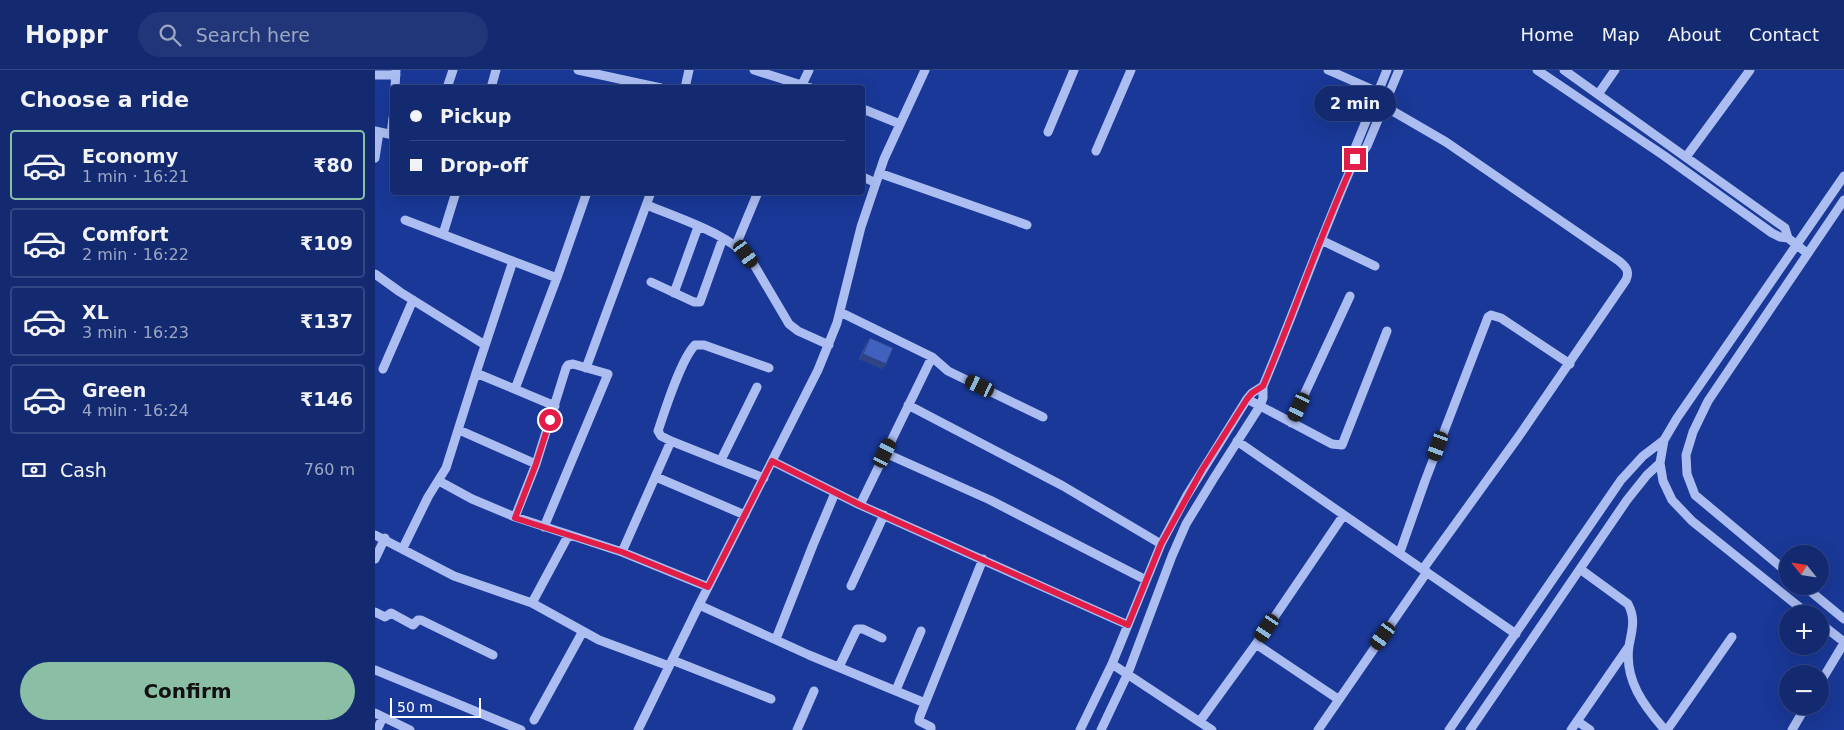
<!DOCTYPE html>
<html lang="en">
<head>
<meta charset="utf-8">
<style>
	body { margin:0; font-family:"DejaVu Sans",sans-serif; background:#203679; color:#f1f3f6; height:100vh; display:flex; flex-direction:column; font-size:19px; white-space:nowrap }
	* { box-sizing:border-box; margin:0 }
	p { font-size:16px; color:#9da7c3 }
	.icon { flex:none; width:28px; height:28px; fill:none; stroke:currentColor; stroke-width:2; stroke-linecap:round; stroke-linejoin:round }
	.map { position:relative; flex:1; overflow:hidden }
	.side { display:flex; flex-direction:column; background:#132a71; width:375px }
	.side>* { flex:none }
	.guide { position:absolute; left:15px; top:15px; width:475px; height:110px; border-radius:5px; box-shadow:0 5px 20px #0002,0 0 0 1px #324684; display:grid; align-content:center; height:110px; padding:0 20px; background:#132a71 }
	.needle { width:32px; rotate:300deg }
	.tools { position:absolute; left:1404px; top:475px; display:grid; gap:10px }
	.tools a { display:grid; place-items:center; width:50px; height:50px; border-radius:50%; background:#132a71; box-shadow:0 5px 20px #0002,0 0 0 1px #324684; font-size:25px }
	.scale { position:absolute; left:15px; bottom:12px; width:91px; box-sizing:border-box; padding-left:5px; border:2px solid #fff; border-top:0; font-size:14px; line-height:18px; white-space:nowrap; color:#fff; -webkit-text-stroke:4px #193897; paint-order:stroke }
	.end { position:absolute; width:22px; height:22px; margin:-11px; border:6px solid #e11d48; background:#fff; box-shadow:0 0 0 2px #fff }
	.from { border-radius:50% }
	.bubble { position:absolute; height:35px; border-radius:18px; background:#132a71; box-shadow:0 5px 20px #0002,0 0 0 1px #324684; font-size:16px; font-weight:700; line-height:35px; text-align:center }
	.car { position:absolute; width:15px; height:30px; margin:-15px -8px; border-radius:6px; box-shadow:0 0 4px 1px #0007; background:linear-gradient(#222 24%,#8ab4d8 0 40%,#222 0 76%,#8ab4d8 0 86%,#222 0) }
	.guide b { display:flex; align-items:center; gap:18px; height:48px; font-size:19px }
	.guide b+b { border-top:1px solid #324684 }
	.guide i { width:12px; height:12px; background:#f1f3f6 }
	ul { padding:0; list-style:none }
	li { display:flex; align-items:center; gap:15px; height:70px; margin:0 10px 8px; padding:0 10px; border:2px solid #324684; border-radius:5px }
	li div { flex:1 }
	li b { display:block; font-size:19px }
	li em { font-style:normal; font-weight:700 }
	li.selected { border-color:#8abfa5 }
	li>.icon { width:45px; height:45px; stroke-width:1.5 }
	h2 { padding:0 20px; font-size:22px; line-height:60px }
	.pay { display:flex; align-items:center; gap:12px; height:55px; padding:0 20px; font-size:19px }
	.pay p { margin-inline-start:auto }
	.cta { display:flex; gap:10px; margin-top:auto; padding:10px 20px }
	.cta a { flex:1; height:58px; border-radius:30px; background:#8abfa5; color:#111; font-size:20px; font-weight:700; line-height:58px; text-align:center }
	header { display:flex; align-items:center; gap:30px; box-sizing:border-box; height:70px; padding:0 25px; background:#132a71; border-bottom:1px solid #324684 }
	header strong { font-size:24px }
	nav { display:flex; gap:28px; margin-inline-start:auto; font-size:18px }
	.search { width:350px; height:45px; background:#203679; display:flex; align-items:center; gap:12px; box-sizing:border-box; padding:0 18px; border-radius:28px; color:#9da7c3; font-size:19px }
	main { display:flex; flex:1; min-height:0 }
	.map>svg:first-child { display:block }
</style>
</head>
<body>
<header>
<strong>Hoppr</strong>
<div class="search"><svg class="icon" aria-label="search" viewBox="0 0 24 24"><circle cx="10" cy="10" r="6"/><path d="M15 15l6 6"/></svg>Search here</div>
<nav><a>Home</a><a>Map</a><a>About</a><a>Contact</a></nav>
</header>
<main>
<section class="side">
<h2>Choose a ride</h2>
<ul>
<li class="selected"><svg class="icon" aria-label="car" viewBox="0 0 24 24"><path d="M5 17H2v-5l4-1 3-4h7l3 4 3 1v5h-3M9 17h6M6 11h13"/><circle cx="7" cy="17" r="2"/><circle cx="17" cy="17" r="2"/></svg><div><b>Economy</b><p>1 min · 16:21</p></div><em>₹80</em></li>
<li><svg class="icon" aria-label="car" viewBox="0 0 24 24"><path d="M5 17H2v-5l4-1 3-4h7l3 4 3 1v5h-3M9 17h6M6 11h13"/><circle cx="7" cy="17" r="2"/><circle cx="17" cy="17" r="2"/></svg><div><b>Comfort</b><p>2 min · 16:22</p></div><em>₹109</em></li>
<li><svg class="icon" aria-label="car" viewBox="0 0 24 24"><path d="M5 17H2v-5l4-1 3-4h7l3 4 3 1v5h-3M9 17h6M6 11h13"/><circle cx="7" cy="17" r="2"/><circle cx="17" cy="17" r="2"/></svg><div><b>XL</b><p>3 min · 16:23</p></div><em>₹137</em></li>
<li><svg class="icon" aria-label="car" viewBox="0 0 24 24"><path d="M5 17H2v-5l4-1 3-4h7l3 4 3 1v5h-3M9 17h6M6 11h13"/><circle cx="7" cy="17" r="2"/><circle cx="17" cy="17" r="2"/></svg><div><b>Green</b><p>4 min · 16:24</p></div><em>₹146</em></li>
</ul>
<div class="pay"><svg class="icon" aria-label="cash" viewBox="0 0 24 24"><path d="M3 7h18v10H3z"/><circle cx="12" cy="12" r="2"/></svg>Cash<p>760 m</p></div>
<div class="cta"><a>Confirm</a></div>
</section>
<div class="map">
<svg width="1469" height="660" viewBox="0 0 1469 660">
	<rect width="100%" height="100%" fill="#193897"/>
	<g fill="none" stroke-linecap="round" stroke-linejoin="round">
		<path stroke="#acbef1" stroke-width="9" d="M203 0 286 18
			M379 0 436 18
			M953 0 1003 22
			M1162 0 1288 85 1397 163 1405 167 1413 168 1432 183
			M1189 0 1403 153 1410 158 1413 168
			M0 5H21
			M426 17 434 0
			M20 18 21 0
			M72 18 78 0
			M116 18 121 0
			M310 18 314 0
			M1224 23 1240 0
			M1009 36 1071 72 1244 191C1251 197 1255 201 1251 210L1144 366 1048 499
			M488 39 525 54
			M0 61 18 65
			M673 62 699 0
			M16 65 18 48
			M721 81 756 0
			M1311 87 1375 0
			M0 88 4 62
			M980 89V78L1012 0
			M504 103 652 155
			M488 107 501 113
			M272 135C305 149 356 164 378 193L414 254 423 261 454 275
			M30 150 182 208
			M68 164 81 122
			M946 170 1000 196
			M361 175 383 122
			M0 204 25 222 110 275
			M276 212 319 232H325L348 168
			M299 223 323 157
			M465 242 557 287 573 301 668 347
			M211 298 276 122
			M8 299 38 230
			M101 303 180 336
			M140 319 183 205 212 122
			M872 329 957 374 967 375 1012 261
			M533 335 688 416 786 474
			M916 353 975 226
			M84 360 161 394
			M862 371 1141 564
			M510 383 615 430 771 510
			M346 390 382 317
			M397 391 485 435 753 555
			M281 407 370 445
			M389 408 296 371 286 366 283 361C290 340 306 289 320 275H329L394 298
			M64 411 97 429 140 447 247 482 333 517
			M485 435 557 287
			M140 447 161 394 191 298 193 295 198 294 233 304 169 457
			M0 465 79 506 157 533 224 570 294 596
			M28 478 53 427 71 398 101 303 138 191
			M247 482 296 371
			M1025 482 1050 411 1113 247 1116 245 1126 248 1195 294
			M0 489 10 468
			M1205 499 1253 534C1261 549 1257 560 1254 576 1249 610 1269 636 1290 660
			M1412 502 1320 425 1312 404 1311 385 1318 362 1333 331 1469 130
			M476 516 509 445
			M1429 516 1469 549
			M157 533 193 466
			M324 535 434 585 550 633
			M0 542 10 547 16 543 38 555 43 550H46L118 585
			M1433 544 1317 451 1297 430 1288 411 1285 393 1289 370 1302 348 1469 106
			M1445 553 1469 572
			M401 569 438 475 460 423
			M881 574 963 629
			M297 590 396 629
			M737 594 837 660
			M464 597 482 559H488L507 568
			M0 600 146 660
			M1445 613 1469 573
			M521 620 546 561
			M0 643 35 660
			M159 650 208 561
			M825 651 881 574 968 446
			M1202 651 1215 660
			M2 660 8 647
			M263 660 324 535 443 300 462 253 486 157 509 89 550 0
			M422 660 439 621
			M556 660V657L544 651 545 646 608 489
			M705 660 737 594 786 474 811 427 872 329 877 323 888 316
			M726 660 753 603 797 486 811 454 839 408 885 336 888 328V316C920 241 947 163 980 89L986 85 992 76 1024 0
			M943 660 1052 502
			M1074 660 1246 410 1268 386 1289 370
			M1095 660 1252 430 1272 405 1285 393
			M1196 660 1254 576
			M1292 660 1357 567
			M1417 660 1431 636"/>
	</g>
	<path fill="#3853a3" d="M495 268 511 294 507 299 484 289 491 274Z"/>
	<path fill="#2e4485" d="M488 284 511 294 507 299 484 289Z"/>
	<path fill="#4161be" stroke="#2e4485" d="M495 268 518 278 511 294 488 284Z"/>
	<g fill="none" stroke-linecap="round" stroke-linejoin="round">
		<path stroke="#e11d48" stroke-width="6" d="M175 350 161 394 140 448 247 482 333 517 397 391 485 435 753 555 786 474 827 400 872 329 877 323 888 316C920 241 946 163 980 89"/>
	</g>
</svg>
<div class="tools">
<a><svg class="needle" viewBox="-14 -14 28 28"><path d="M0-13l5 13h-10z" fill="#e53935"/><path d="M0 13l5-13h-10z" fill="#9da7c3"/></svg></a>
<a>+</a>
<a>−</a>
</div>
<div class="scale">50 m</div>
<i class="end from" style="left:175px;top:350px"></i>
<i class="end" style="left:980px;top:89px"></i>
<div class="bubble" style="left:939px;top:16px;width:82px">2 min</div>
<i class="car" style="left:371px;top:184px;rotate:144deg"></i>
<i class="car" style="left:605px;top:316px;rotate:296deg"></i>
<i class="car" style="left:924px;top:337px;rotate:205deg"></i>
<i class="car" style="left:1063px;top:376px;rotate:200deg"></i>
<i class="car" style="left:510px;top:383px;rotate:26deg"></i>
<i class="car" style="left:892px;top:558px;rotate:214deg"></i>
<i class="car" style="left:1008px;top:566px;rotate:216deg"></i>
<div class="guide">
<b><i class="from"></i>Pickup</b>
<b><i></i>Drop-off</b>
</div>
</div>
</main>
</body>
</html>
